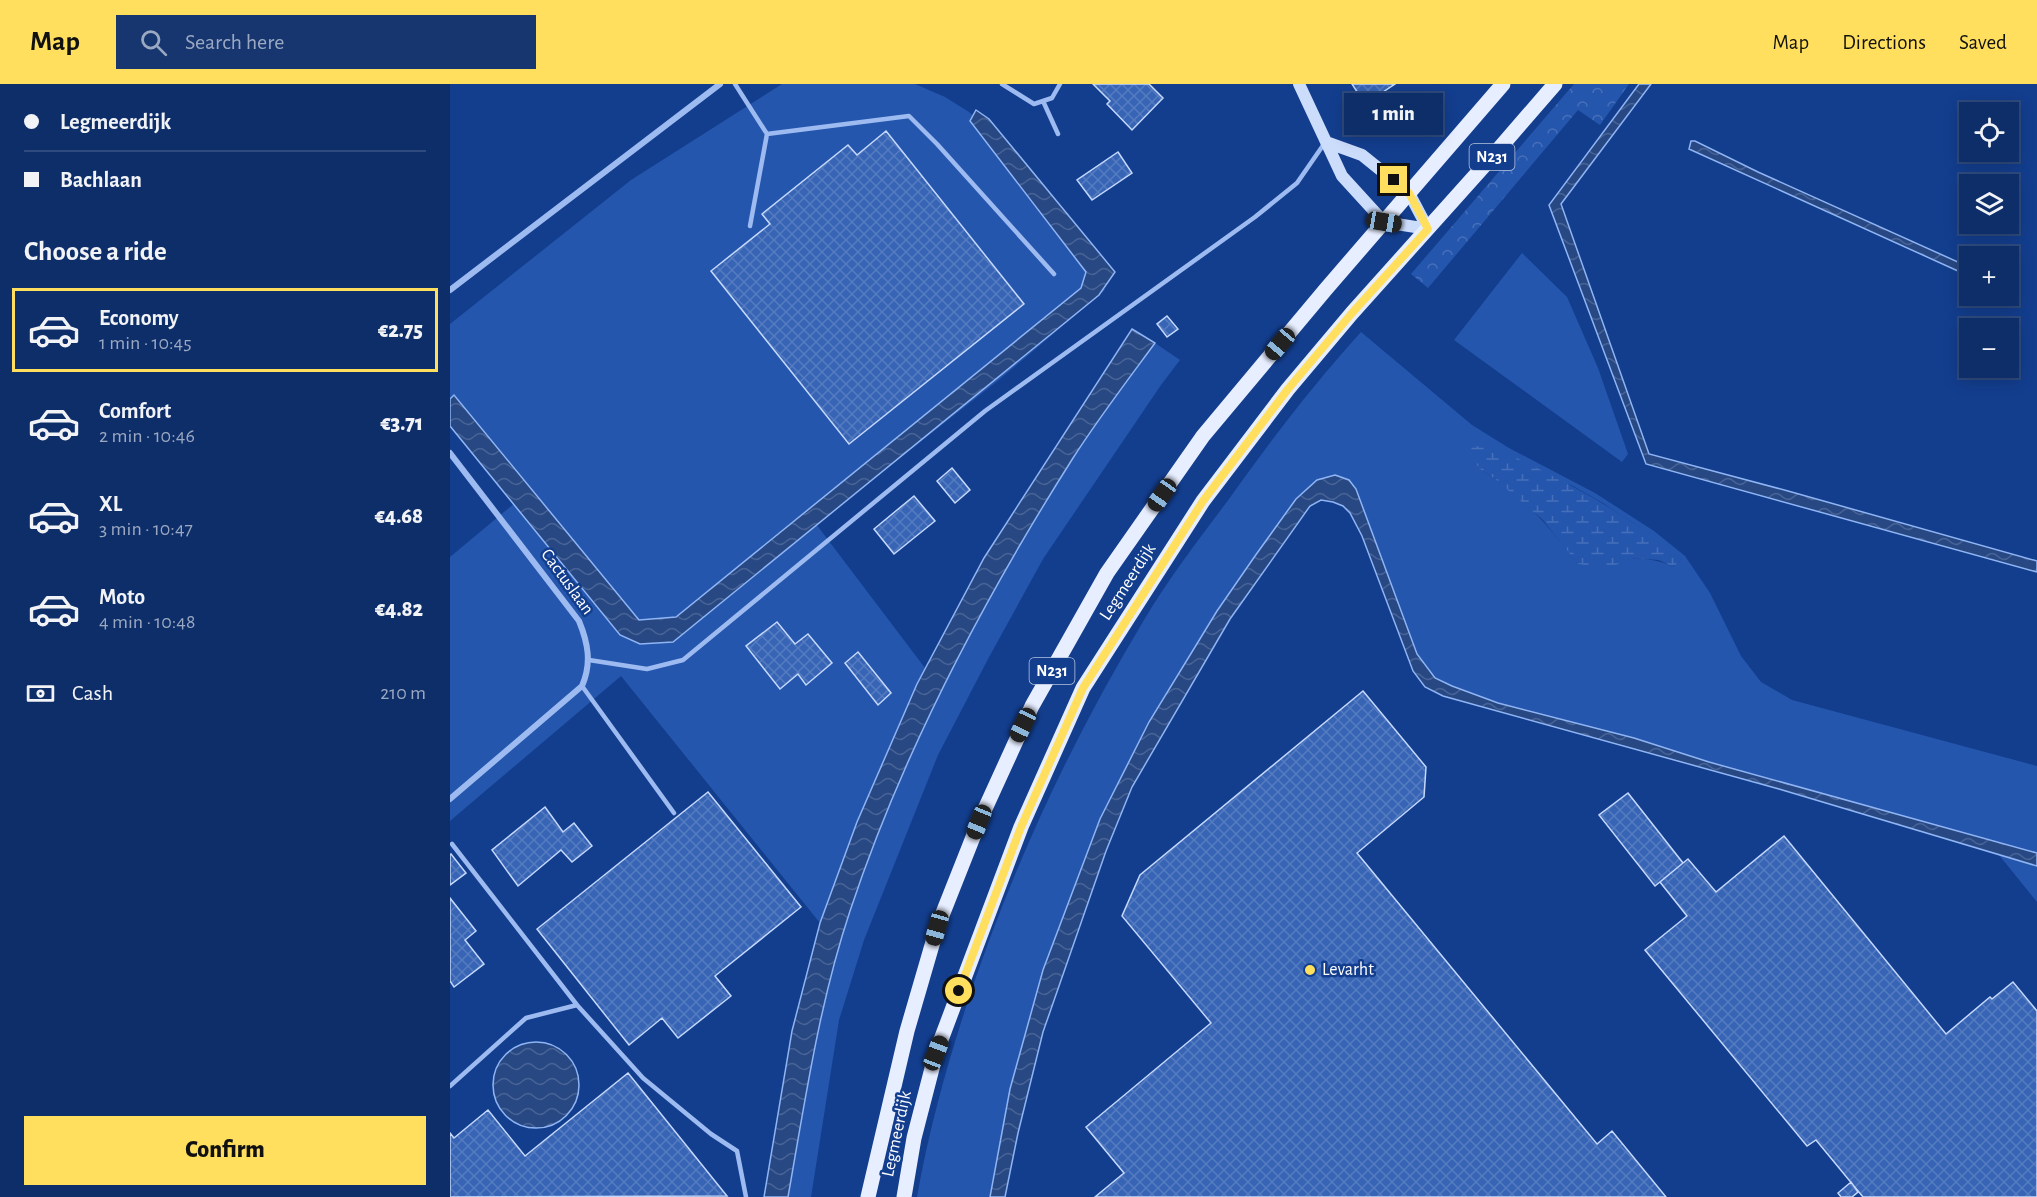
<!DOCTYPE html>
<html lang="en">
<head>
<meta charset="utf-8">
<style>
	body { margin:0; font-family:"Alegreya Sans",sans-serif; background:#173670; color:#f1f3f6; height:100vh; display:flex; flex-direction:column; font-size:22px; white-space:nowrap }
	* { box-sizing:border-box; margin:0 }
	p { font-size:20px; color:#9ba8c1 }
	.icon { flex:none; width:33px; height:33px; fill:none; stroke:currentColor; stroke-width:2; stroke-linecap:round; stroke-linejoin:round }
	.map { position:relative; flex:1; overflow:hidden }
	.details { display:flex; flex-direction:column; background:#0e2e6a; width:450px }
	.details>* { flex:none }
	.top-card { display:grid; align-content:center; height:132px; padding:0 24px; background:#0e2e6a }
	.fabs { position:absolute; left:1509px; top:18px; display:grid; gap:12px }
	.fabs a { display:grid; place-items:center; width:60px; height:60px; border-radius:0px; background:#0e2e6a; box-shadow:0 3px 15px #0003,0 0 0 2px #2e4a7e; font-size:30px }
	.end { position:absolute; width:27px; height:27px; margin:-14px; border:8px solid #ffdf5d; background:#111; box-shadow:0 0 0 3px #111 }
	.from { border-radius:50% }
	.bubble { position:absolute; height:42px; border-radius:0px; background:#0e2e6a; box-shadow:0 3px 15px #0003,0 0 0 2px #2e4a7e; font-size:20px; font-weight:800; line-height:42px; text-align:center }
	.car { position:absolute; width:18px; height:36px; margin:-18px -9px; border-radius:8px; box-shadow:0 0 4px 2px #0007; background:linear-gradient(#222 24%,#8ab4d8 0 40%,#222 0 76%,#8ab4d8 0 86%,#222 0) }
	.top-card b { display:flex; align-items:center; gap:21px; height:57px; font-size:22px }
	.top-card b+b { border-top:2px solid #2e4a7e }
	.top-card i { width:15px; height:15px; background:#f1f3f6 }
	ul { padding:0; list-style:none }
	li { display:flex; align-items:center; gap:18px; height:84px; margin:0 12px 9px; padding:0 12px; border:3px solid transparent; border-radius:0px }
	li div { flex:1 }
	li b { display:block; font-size:22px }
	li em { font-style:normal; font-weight:800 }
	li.active { border-color:#ffdf5d }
	li>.icon { width:54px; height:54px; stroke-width:1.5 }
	h2 { padding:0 24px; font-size:27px; line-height:72px }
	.pay { display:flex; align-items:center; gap:15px; height:66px; padding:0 24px; font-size:22px }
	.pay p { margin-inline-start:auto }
	.cta { display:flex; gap:12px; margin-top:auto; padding:12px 24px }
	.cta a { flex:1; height:69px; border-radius:0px; background:#ffdf5d; color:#111; font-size:24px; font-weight:800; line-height:69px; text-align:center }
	header { display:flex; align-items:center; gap:36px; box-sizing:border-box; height:84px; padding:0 30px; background:#ffdf5d; color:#111 }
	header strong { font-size:28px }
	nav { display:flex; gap:33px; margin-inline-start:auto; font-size:21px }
	.search { width:420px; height:54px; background:#173670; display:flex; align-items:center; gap:15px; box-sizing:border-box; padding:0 21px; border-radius:0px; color:#9ba8c1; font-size:22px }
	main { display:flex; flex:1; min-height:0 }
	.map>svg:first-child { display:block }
</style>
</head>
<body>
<header>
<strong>Map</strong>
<div class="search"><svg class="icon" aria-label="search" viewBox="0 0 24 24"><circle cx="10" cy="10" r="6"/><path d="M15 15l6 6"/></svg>Search here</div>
<nav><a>Map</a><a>Directions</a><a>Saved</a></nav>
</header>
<main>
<section class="details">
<div class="top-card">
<b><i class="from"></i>Legmeerdijk</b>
<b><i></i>Bachlaan</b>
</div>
<h2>Choose a ride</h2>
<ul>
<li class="active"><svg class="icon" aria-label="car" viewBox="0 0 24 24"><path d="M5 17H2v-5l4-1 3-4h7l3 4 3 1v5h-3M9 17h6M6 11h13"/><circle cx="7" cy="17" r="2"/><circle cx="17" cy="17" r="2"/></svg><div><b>Economy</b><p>1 min · 10:45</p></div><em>€2.75</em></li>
<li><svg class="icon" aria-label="car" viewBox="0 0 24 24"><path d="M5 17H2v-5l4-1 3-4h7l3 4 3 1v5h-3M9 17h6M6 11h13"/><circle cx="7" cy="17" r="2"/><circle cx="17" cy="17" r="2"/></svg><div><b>Comfort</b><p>2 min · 10:46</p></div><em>€3.71</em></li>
<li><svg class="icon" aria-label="car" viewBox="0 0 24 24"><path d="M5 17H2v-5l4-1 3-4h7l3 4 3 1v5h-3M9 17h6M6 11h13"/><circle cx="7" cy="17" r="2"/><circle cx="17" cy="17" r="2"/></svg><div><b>XL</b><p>3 min · 10:47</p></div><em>€4.68</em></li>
<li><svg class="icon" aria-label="car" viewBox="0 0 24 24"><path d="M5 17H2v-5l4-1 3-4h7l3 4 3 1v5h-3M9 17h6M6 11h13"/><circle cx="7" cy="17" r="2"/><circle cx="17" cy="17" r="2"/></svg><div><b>Moto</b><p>4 min · 10:48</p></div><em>€4.82</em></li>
</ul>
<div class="pay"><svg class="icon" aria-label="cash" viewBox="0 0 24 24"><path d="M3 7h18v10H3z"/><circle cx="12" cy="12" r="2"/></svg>Cash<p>210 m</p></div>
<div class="cta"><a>Confirm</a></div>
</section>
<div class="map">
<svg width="1587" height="1113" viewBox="0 0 1587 1113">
	<defs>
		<pattern id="forest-crowns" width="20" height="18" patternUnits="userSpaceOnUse" patternTransform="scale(1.5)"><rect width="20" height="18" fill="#2556ad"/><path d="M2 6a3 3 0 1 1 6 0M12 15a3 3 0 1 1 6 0" fill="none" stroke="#466fb9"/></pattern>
		<pattern id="wetland-marsh" width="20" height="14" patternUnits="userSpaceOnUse" patternTransform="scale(1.5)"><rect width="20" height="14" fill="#2556ad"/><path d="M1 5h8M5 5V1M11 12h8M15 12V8" fill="none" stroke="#466fb9"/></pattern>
		<pattern id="water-waves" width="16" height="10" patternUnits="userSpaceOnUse" patternTransform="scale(1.5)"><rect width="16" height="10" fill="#284884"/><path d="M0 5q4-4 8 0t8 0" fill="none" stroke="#486396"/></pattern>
		<pattern id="building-cross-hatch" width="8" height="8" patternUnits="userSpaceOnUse" patternTransform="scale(1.5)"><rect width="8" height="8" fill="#3764b5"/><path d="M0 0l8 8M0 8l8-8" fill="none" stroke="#557bc0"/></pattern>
	</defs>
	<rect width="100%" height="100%" fill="#133e8e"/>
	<path fill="#2556ad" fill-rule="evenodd" d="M332 0H465L495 13 519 28 536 43 655 206 550 295 366 440 475 584 407 738 370 839 171 592 0 737V473L66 418 0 334V240L181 96Z
		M1072 169 1117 213 1148 284 1178 370 1172 378 1004 256Z
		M911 248 1022 341 1059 364 1145 409 1204 447 1235 472 1260 509 1291 572 1311 598 1342 616 1587 682V769L1259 678 1184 654 1048 619 1002 602 985 594 967 570 906 405 846 415 767 527 699 638 650 735 593 886 560 1005 540 1113H467C478 1050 495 988 515 926 559 790 620 659 694 536 719 494 750 454 779 415 820 357 864 300 911 248ZM1030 385 1121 401 1153 419 1188 442 1231 476 1223 483C1193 468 1160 476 1128 480 1100 442 1070 410 1030 385Z
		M705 259 730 276 711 301 593 475 538 575 488 671 414 856 389 936 361 1113H338C355 1017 369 920 400 827 453 667 533 516 623 374 648 335 677 297 705 259Z
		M1549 771 1587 782V818Z"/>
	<path fill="url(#forest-crowns)" d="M1124 0H1179L1150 41 1128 26 978 204 961 190Z"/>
	<path fill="url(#wetland-marsh)" d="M1026 362C1047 362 1068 375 1087 384 1138 410 1188 437 1231 476L1223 483 1209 476 1183 474 1173 479 1153 484 1128 480 1093 436 1045 395 1030 385 1022 374 1019 368 1021 363Z"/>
	<path fill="url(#water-waves)" stroke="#8fb5f4" stroke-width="1.5" d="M1189 0H1201L1111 120 1199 370 1338 407 1587 477V488L1196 380 1099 121Z
		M526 26 539 35 665 188 649 211 223 558 190 560 170 551 0 342V315L4 311 189 536 226 533 631 204 636 188 520 37Z
		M1241 57H1245L1308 88 1519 183V192L1239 65Z
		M682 245 705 259C677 297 648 335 623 374 533 516 453 667 400 827 369 920 355 1017 338 1113H314L342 947 370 839 407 738 467 600 534 474Z
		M885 391 899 396 906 405 967 570 985 594 1002 602 1048 619 1184 654 1259 678 1587 769V782L1329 705 993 612 975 603 963 587 912 452 900 429 893 422 883 418 871 416 860 422 780 535 682 703 656 767 593 948 568 1049 555 1113H540L560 1005 593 886 650 735 699 638 767 527 805 472 846 415 867 396Z
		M43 1001a43 43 0 1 1 86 0a43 43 0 1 1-86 0Z"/>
	<path fill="url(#building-cross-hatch)" stroke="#c4d8fc" stroke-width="1.5" d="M643 0H699L713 14 682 46 657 20 660 17Z
		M902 0H945L915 20Z
		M436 47 574 220 399 360 261 187 320 140 312 130 398 61 407 71Z
		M668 68 682 89 642 116 627 96Z
		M717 232 728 245 717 253 707 240Z
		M502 384 520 406 505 419 487 397Z
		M464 412 485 437 444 470 424 445Z
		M327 538 345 560 358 550 382 579 356 601 348 590 330 605 296 562Z
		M408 568 441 609 428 621 395 579Z
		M913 607 976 683 974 713 907 769 1147 1060 1162 1047 1216 1113H645L674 1089 636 1043 761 939 672 832 690 791Z
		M258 708 351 823 265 892 281 912 228 954 212 934 179 961 87 845Z
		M1178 709 1233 779 1205 802 1149 731Z
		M95 723 113 748 124 739 142 762 122 778 111 766 68 802 42 766Z
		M1334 752 1496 950 1540 913 1542 915 1563 898 1587 927V1113H1413L1366 1056 1357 1062 1195 866 1237 832 1210 798 1233 779 1238 775 1266 808Z
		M1 770 16 789 0 801V771Z
		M0 814 26 847 15 856 34 880 4 903 0 897Z
		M178 989 277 1112 0 1113V1049L4 1054 38 1026 75 1072Z
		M1401 1098 1408 1108 1402 1113H1391L1388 1109Z"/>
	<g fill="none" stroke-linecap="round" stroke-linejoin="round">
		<path stroke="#9dbbf1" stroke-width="4.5" d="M285 0 317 50 459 32 487 60 604 190
			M552 0 584 20 602 14 610 0
			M593 17 608 50
			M300 142 317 50
			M139 576 197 585 233 576 535 327 805 133 847 99 874 60
			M132 602 224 729
			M2 760 127 921
			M0 1002 76 934 127 921 193 994 261 1050 287 1067 296 1113"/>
		<path stroke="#9dbbf1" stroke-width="6" d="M0 206 270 0
			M0 369 129 537C138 559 142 579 132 602L0 715"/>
		<path stroke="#ccdcfb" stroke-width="12" d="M849 0 892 92 934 138 978 145
			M876 58 912 71 959 109 978 145"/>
		<path stroke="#e7eeff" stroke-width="15" d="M418 1113 457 947 487 844 529 738 582 622 657 489 753 352 876 205 1053 0
			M454 1113 464 1054 486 969 571 743 633 604 753 417 838 305 902 229 1041 74 1105 0"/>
	</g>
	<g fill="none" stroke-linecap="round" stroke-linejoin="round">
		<path stroke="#ffdf5d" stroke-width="8" d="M509 907 571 743 633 604 753 417 838 305 902 229 978 145 959 109 944 96"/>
	</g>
	<circle fill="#ffdf5d" stroke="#133e8e" stroke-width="2" cx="860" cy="886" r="6"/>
	<g text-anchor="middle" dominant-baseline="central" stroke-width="5" stroke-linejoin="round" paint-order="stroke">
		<g fill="#133e8e" stroke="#b8c5dd" stroke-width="1.5">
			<rect x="1019.5" y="60" width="45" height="26" rx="4.5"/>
			<rect x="579.5" y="574" width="45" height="26" rx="4.5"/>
		</g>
		<g font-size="16" font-weight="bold" fill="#fff">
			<text x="1042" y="73">N231</text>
			<text x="602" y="587">N231</text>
		</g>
		<g font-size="18" fill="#fff" stroke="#133e8e">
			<text transform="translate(117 498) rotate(54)">Cactuslaan</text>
			<text transform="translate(678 498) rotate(-57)">Legmeerdijk</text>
			<text transform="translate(447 1050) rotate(-78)">Legmeerdijk</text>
		</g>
		<g font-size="18" fill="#fff" stroke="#133e8e" text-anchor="start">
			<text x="872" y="886">Levarht</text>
		</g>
	</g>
</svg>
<div class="fabs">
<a><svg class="icon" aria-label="locate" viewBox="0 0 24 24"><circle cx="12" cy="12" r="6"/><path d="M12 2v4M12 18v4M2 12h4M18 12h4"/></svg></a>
<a><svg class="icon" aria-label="layers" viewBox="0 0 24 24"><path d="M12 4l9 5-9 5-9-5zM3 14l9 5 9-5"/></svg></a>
<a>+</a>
<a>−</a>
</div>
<i class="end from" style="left:509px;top:907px"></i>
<i class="end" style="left:944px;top:96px"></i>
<div class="bubble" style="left:894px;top:9px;width:99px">1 min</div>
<i class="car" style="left:934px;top:138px;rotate:100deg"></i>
<i class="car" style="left:830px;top:260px;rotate:220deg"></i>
<i class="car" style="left:712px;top:411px;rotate:215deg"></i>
<i class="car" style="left:573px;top:641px;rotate:205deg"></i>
<i class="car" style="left:529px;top:738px;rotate:202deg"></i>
<i class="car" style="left:487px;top:844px;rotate:196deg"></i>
<i class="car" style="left:486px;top:969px;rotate:21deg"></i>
</div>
</main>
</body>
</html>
